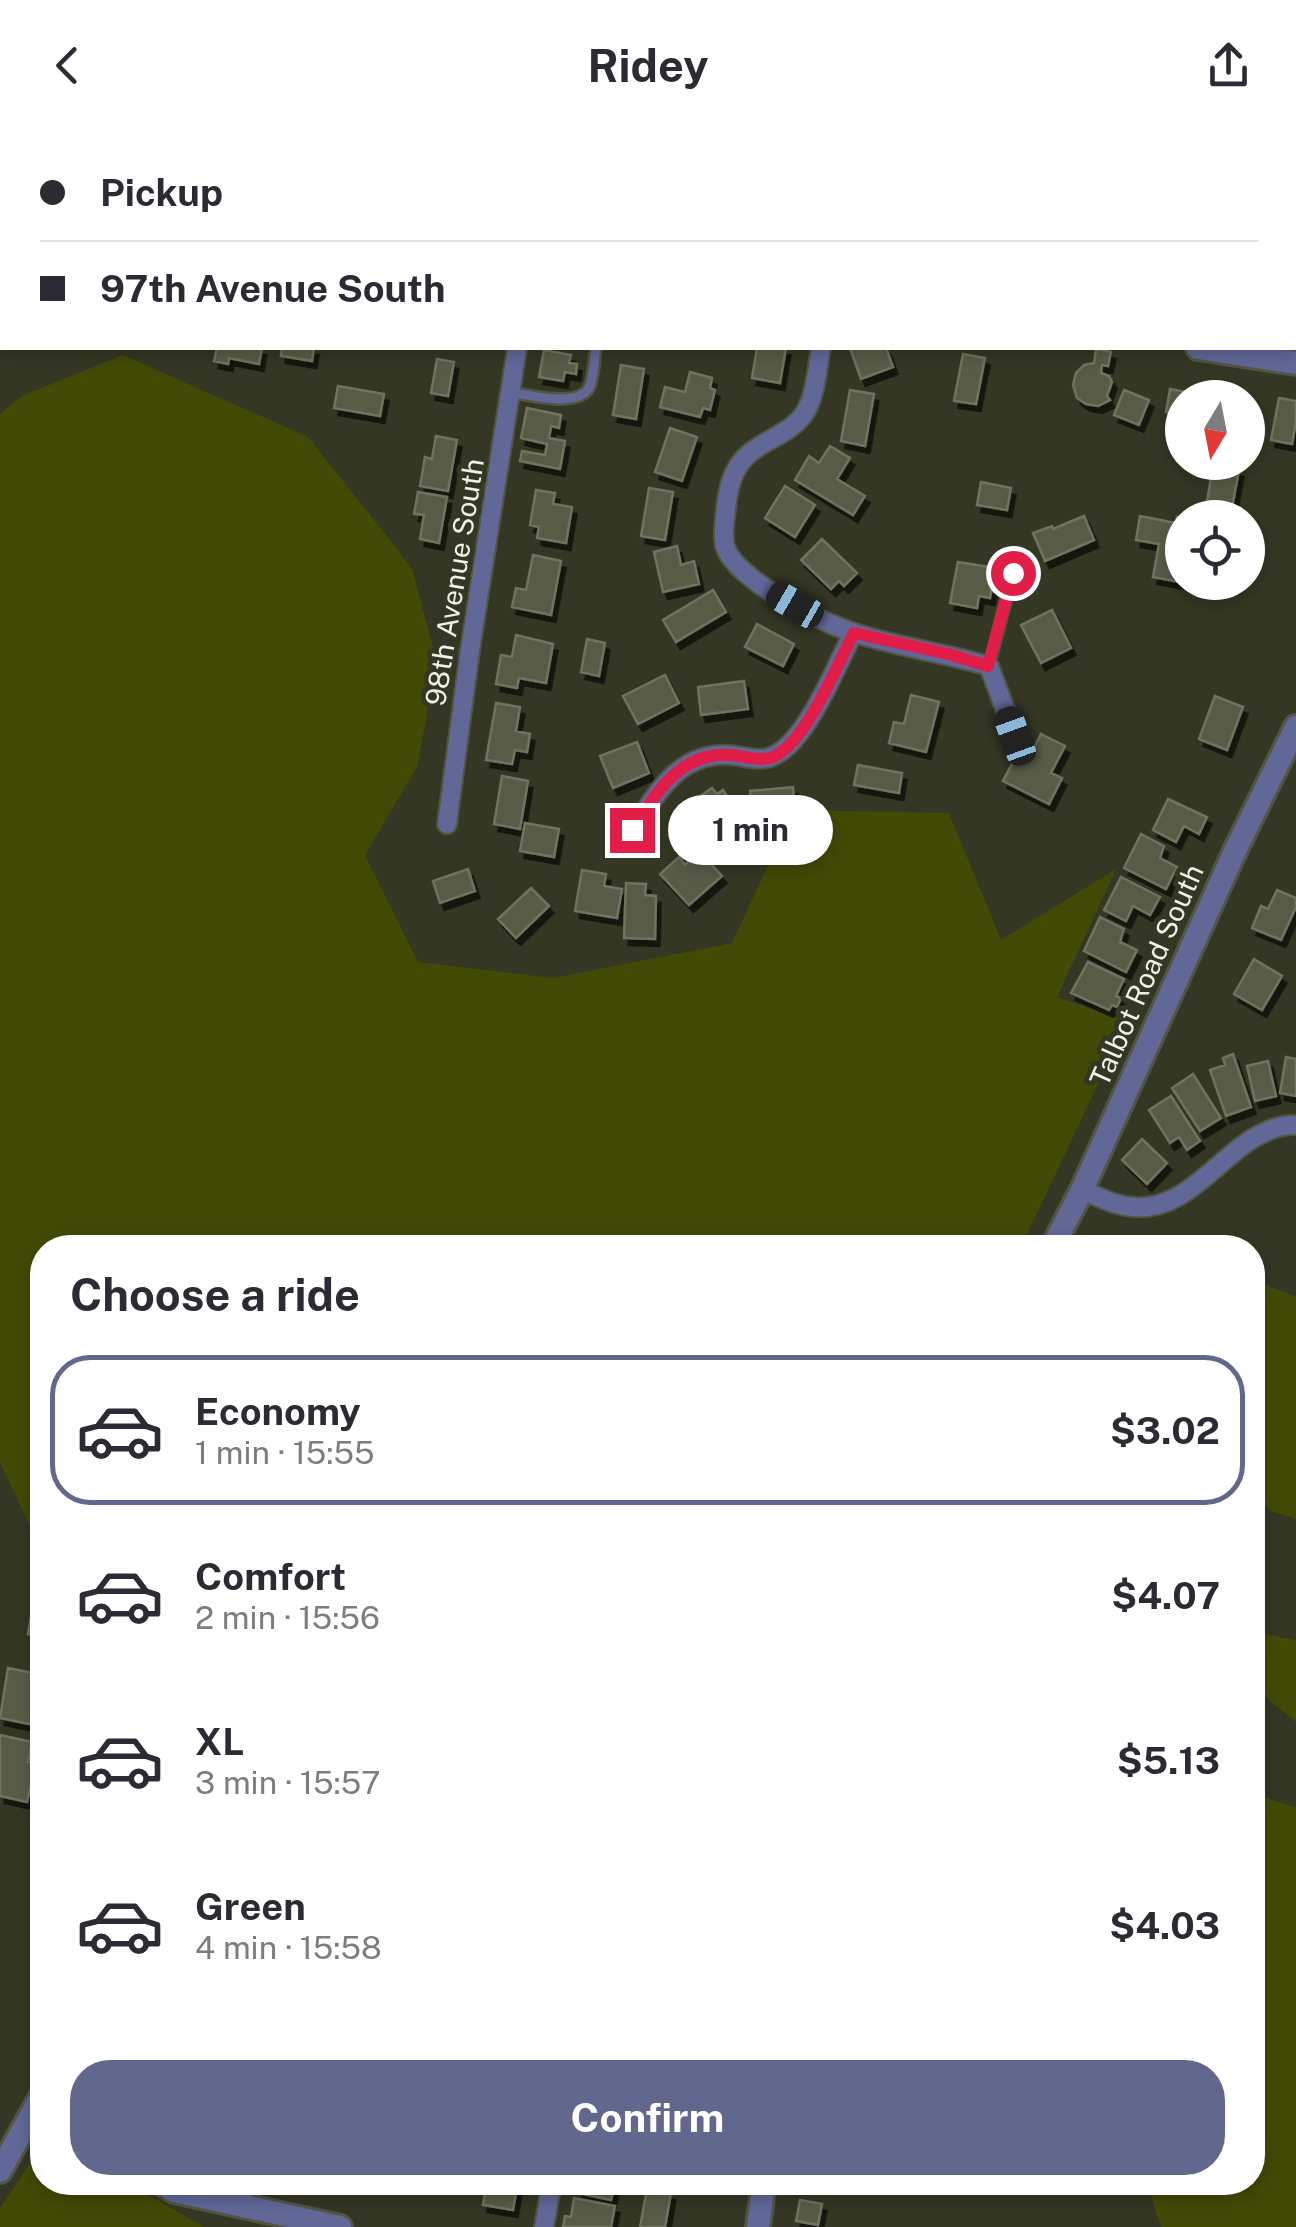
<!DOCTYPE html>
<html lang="en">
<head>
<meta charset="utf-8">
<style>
	body { margin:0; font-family:"Public Sans",sans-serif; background:#f2f2f3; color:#2b2b33; height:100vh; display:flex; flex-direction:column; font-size:38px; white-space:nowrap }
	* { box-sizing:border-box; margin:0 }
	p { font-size:32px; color:#7c7c81 }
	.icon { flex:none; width:55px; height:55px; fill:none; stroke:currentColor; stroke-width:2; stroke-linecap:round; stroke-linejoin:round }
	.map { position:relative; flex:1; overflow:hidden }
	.sheet { position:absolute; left:30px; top:1105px; width:1235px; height:960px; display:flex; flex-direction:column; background:#fff; border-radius:40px; box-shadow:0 5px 15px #0003 }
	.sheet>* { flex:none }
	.hud { position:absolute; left:0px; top:0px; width:1298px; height:220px; box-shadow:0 5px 15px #0003; display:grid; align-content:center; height:220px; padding:0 40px; background:#fff }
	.needle { width:65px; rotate:190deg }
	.fabs { position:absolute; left:1165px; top:250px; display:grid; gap:20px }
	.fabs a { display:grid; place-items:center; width:100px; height:100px; border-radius:50%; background:#fff; box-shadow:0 5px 15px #0003; font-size:50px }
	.end { position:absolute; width:45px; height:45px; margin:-22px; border:12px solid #e11d48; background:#fff; box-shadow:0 0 0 5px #fff }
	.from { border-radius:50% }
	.bubble { position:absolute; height:70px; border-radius:35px; background:#fff; box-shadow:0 5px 15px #0003; font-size:32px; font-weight:700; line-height:70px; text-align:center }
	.car { position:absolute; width:30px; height:60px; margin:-30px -15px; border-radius:12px; box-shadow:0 0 8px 2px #0007; background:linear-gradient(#222 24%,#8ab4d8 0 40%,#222 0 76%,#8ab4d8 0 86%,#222 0) }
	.hud b { display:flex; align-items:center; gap:35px; height:95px; font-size:38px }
	.hud b+b { border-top:2px solid #e1e1e2 }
	.hud i { width:25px; height:25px; background:#2b2b33 }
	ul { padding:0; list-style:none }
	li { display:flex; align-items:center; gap:30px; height:150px; margin:0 20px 15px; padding:0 20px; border:5px solid transparent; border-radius:40px }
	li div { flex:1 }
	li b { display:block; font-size:38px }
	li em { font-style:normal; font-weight:700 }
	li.active { border-color:#62678d }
	li>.icon { width:90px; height:90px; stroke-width:1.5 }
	h2 { padding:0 40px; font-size:45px; line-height:120px }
	.action { display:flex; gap:20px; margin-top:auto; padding:20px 40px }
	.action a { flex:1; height:115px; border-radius:40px; background:#62678d; color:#fff; font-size:40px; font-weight:700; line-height:115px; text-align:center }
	header { display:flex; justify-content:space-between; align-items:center; height:130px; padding:0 40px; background:#fff; font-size:45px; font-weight:700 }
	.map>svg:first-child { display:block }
</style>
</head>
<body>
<header><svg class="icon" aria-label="back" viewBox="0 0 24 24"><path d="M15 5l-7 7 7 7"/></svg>Ridey<svg class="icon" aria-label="share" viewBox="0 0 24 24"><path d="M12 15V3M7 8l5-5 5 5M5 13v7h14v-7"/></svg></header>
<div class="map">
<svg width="1296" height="2097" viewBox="0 0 1296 2097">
	<defs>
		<filter id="shadow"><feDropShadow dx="4.5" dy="7" stdDeviation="0" flood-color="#0009"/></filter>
	</defs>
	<rect width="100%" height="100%" fill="#343723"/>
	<path fill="#434a06" d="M123 225 308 307 412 438 437 533 417 637 365 725 418 832 553 848 732 813 794 680 949 683 1001 810 1116 739 1057 867 1118 888V912L1021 1117 42 1118V1422L0 1332V284L22 266Z
		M1252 1149 1296 1167V1389L1271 1381 1253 1363Z
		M1253 1502 1296 1510V1592L1253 1557Z
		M1253 1663 1296 1678V2097H1161L1147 2053 1252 2052Z
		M42 2016V2052L131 2053 133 2056 204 2097H0V2078Z"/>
	<path fill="#585c47" stroke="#70735e" stroke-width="2.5" filter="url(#shadow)" d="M217 218H262L259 234 229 228 228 234 214 231Z
		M282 218H314L312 231 281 226Z
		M757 218H786L780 253 752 248Z
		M850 218H886L893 237 861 249Z
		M1096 219 1111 222 1108 236 1102 235 1101 243 1109 246 1112 252 1107 266 1110 270 1098 276 1086 274 1077 268 1073 255 1076 243 1084 235 1094 233Z
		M544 220 571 225 569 233 577 234 576 244 565 242 563 251 539 247Z
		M963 224 985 228 976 274 954 271Z
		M437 229 454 232 448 266 431 263Z
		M621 235 644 239 636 289 613 285Z
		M690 242 712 248 710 258 715 260 710 280 703 278 700 287 660 277 665 257 685 262Z
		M338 256 384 264 380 286 334 278Z
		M1170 259 1212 267 1211 268H1182V285L1166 282Z
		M850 260 874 264 865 316 841 311Z
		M1124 260 1149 270 1139 295 1114 285Z
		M1279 268 1296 271V291L1292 314 1271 310Z
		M527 278 561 285 559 298 551 296 549 308 565 311 560 339 520 331 522 321 545 325 547 314 521 308Z
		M670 298 697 307 682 351 655 342Z
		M436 306 457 310 448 361 420 356 425 327 432 329Z
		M830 316 850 328 837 349 865 366 853 385 795 350 809 326 819 333Z
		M1213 335 1239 340 1231 383 1206 378Z
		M981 352 1011 358 1007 380 977 375Z
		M785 356 815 375 795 407 765 388Z
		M649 358 673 362 665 410 641 406Z
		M536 360 555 363 553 374 572 377 566 413 537 408 539 397 530 395Z
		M418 362 447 367 439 413 420 409 424 385 414 384Z
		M1084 386 1094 410 1045 431 1033 403 1052 396 1053 399Z
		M1140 386 1176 393 1177 387 1182 388V439L1180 452 1153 447 1159 414 1136 410Z
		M822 409 857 443 844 456 839 451 831 459 801 430Z
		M677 416 681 435 694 431 699 454 663 462 654 422Z
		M533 425 561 431 551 485 512 477 516 458 526 460Z
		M958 432 996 438 990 468 979 466 977 478 950 473Z
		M713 460 726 482 676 512 663 490Z
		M1052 480 1071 518 1041 533 1021 495Z
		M757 494 794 514 783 536 745 517Z
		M516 505 553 514 546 553 519 548 517 558 496 554 501 525 512 527Z
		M587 509 605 513 599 546 581 542Z
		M665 545 679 573 638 594 623 566Z
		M744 551 748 579 701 585 698 557Z
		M911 565 939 572 926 622 889 613 894 592 904 594Z
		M1215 566 1243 577 1227 620 1199 609Z
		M496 573 520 577 516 601 530 604 527 622 515 620 512 634 486 630Z
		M1041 604 1065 616 1051 643 1062 648 1049 674 1003 651 1015 628 1026 633Z
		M637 612 649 643 613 658 600 626Z
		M858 635 902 643 899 663 854 655Z
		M502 646 528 651 520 699 494 694Z
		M793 657 796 693 753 697 750 661Z
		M712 658 717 664 723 660 742 687 708 712 690 686 698 681 692 672Z
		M1168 669 1207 687 1199 704 1184 696 1176 712 1153 700Z
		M525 693 559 699 554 727 520 721Z
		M1141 704 1164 716 1160 728 1177 737 1166 759 1124 738Z
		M699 721 722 746 689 775 660 744 679 727 685 735Z
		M468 739 475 761 440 773 433 751Z
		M582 740 606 744 604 756 622 759 617 788 575 781Z
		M1121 747 1160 767 1150 785 1133 776 1126 791 1104 780Z
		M626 753 646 754 645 765 656 766 655 809 624 808Z
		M531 758 549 776 516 808 498 789Z
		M1277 760 1296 768V777L1281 810 1252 798 1261 776 1268 779Z
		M1100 787 1124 799 1120 812 1137 820 1126 842 1084 821Z
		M1254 829 1282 846 1262 880 1234 864Z
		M1088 832 1124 849 1116 866 1121 868 1117 877 1112 875 1109 880 1071 863Z
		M1233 924 1251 977 1226 986 1210 940 1225 935 1223 928Z
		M1286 927 1296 929V966L1280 963Z
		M1268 931 1276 966 1255 971 1247 936Z
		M1193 944 1221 988 1200 1001 1172 958Z
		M1171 966 1200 1011 1187 1020 1179 1007 1170 1013 1149 980Z
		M1142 1009 1167 1033 1147 1054 1122 1030Z
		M36 1460 42 1462V1507L28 1504Z
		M8 1538 42 1545 34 1595 0 1588Z
		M0 1605 32 1612 28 1632 36 1633 27 1672 0 1666Z
		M487 2052H518L513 2080 483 2075Z
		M580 2052H615L611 2070 578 2063Z
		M647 2059 671 2063 665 2097H640Z
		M574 2068 615 2076 611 2097H563L565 2086 571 2087Z
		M800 2070 822 2074 818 2095 796 2091Z"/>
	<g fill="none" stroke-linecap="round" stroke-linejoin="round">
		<g stroke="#525542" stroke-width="14">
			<path id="service" d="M1095 2V0
				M510 262C529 265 577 278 589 258 594 248 594 229 596 218
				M989 536 1013 443 1024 429"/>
		</g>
		<g stroke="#525542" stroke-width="22">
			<path id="minor" d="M93 2V0
				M519 2V0
				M821 218C817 238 816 266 804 284 788 307 755 311 739 335 730 348 728 363 726 378 725 390 722 404 725 416 735 450 822 493 855 503 898 517 945 523 989 536L1015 606
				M447 694 470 520 517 218
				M633 701C656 663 679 622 730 625 745 626 761 633 775 625 807 610 837 535 853 503
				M1082 1060C1099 1067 1115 1076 1134 1077 1183 1081 1214 1033 1252 1009 1266 1001 1280 994 1296 995
				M241 2077 245 2052
				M544 2097 552 2052"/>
		</g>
		<g stroke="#525542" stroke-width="28">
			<path id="tertiary" d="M0 23 2 24
				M1198 218 1296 233
				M1052 1118 1082 1060 1235 721 1296 597
				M0 2041 42 1965
				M160 2052 174 2061 340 2097
				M758 2097 764 2052"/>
		</g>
		<use href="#service" stroke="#616898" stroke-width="9"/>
		<use href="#minor" stroke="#616898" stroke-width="18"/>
		<use href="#tertiary" stroke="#616898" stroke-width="22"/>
	</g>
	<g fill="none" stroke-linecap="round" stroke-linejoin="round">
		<path stroke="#e11d48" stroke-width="12" d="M632 700C657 663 679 622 730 625 745 626 761 633 775 626 807 610 837 535 854 503L948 524 988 536 1013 443"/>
	</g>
	<g text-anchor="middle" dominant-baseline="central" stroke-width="10" stroke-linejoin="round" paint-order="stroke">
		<g font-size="28" fill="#eff2e6" stroke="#343723">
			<text transform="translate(454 452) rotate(-81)">98th Avenue South</text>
			<text transform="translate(1146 845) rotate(-66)">Talbot Road South</text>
		</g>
	</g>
</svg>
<div class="fabs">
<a><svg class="needle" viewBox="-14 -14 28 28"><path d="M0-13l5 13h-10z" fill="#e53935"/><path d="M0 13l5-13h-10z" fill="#7c7c81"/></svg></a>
<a><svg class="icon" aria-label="locate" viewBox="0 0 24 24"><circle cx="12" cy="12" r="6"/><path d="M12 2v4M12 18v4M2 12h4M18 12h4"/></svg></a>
</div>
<i class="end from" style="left:1013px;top:443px"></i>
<i class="end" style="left:632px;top:700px"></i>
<div class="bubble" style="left:668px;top:665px;width:165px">1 min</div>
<i class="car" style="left:795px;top:475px;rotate:300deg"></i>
<i class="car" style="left:1015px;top:606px;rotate:340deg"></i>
<div class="hud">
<b><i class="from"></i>Pickup</b>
<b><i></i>97th Avenue South</b>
</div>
<section class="sheet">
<h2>Choose a ride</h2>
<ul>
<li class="active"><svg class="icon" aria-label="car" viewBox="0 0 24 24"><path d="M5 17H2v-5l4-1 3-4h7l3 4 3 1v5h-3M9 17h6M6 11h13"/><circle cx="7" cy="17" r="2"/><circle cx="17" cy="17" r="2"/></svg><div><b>Economy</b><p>1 min · 15:55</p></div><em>$3.02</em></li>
<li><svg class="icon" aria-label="car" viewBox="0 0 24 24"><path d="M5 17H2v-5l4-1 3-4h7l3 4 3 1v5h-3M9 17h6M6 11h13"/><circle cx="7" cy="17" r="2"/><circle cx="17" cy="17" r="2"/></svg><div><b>Comfort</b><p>2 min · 15:56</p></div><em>$4.07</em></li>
<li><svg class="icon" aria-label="car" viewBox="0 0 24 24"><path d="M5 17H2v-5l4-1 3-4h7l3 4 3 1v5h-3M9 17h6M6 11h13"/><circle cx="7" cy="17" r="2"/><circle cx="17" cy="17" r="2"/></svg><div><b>XL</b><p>3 min · 15:57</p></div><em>$5.13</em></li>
<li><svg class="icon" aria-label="car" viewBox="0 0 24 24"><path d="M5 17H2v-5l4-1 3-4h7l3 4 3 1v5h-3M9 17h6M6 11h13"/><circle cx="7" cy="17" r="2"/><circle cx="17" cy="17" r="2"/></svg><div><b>Green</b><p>4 min · 15:58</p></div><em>$4.03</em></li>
</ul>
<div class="action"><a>Confirm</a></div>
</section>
</div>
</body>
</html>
